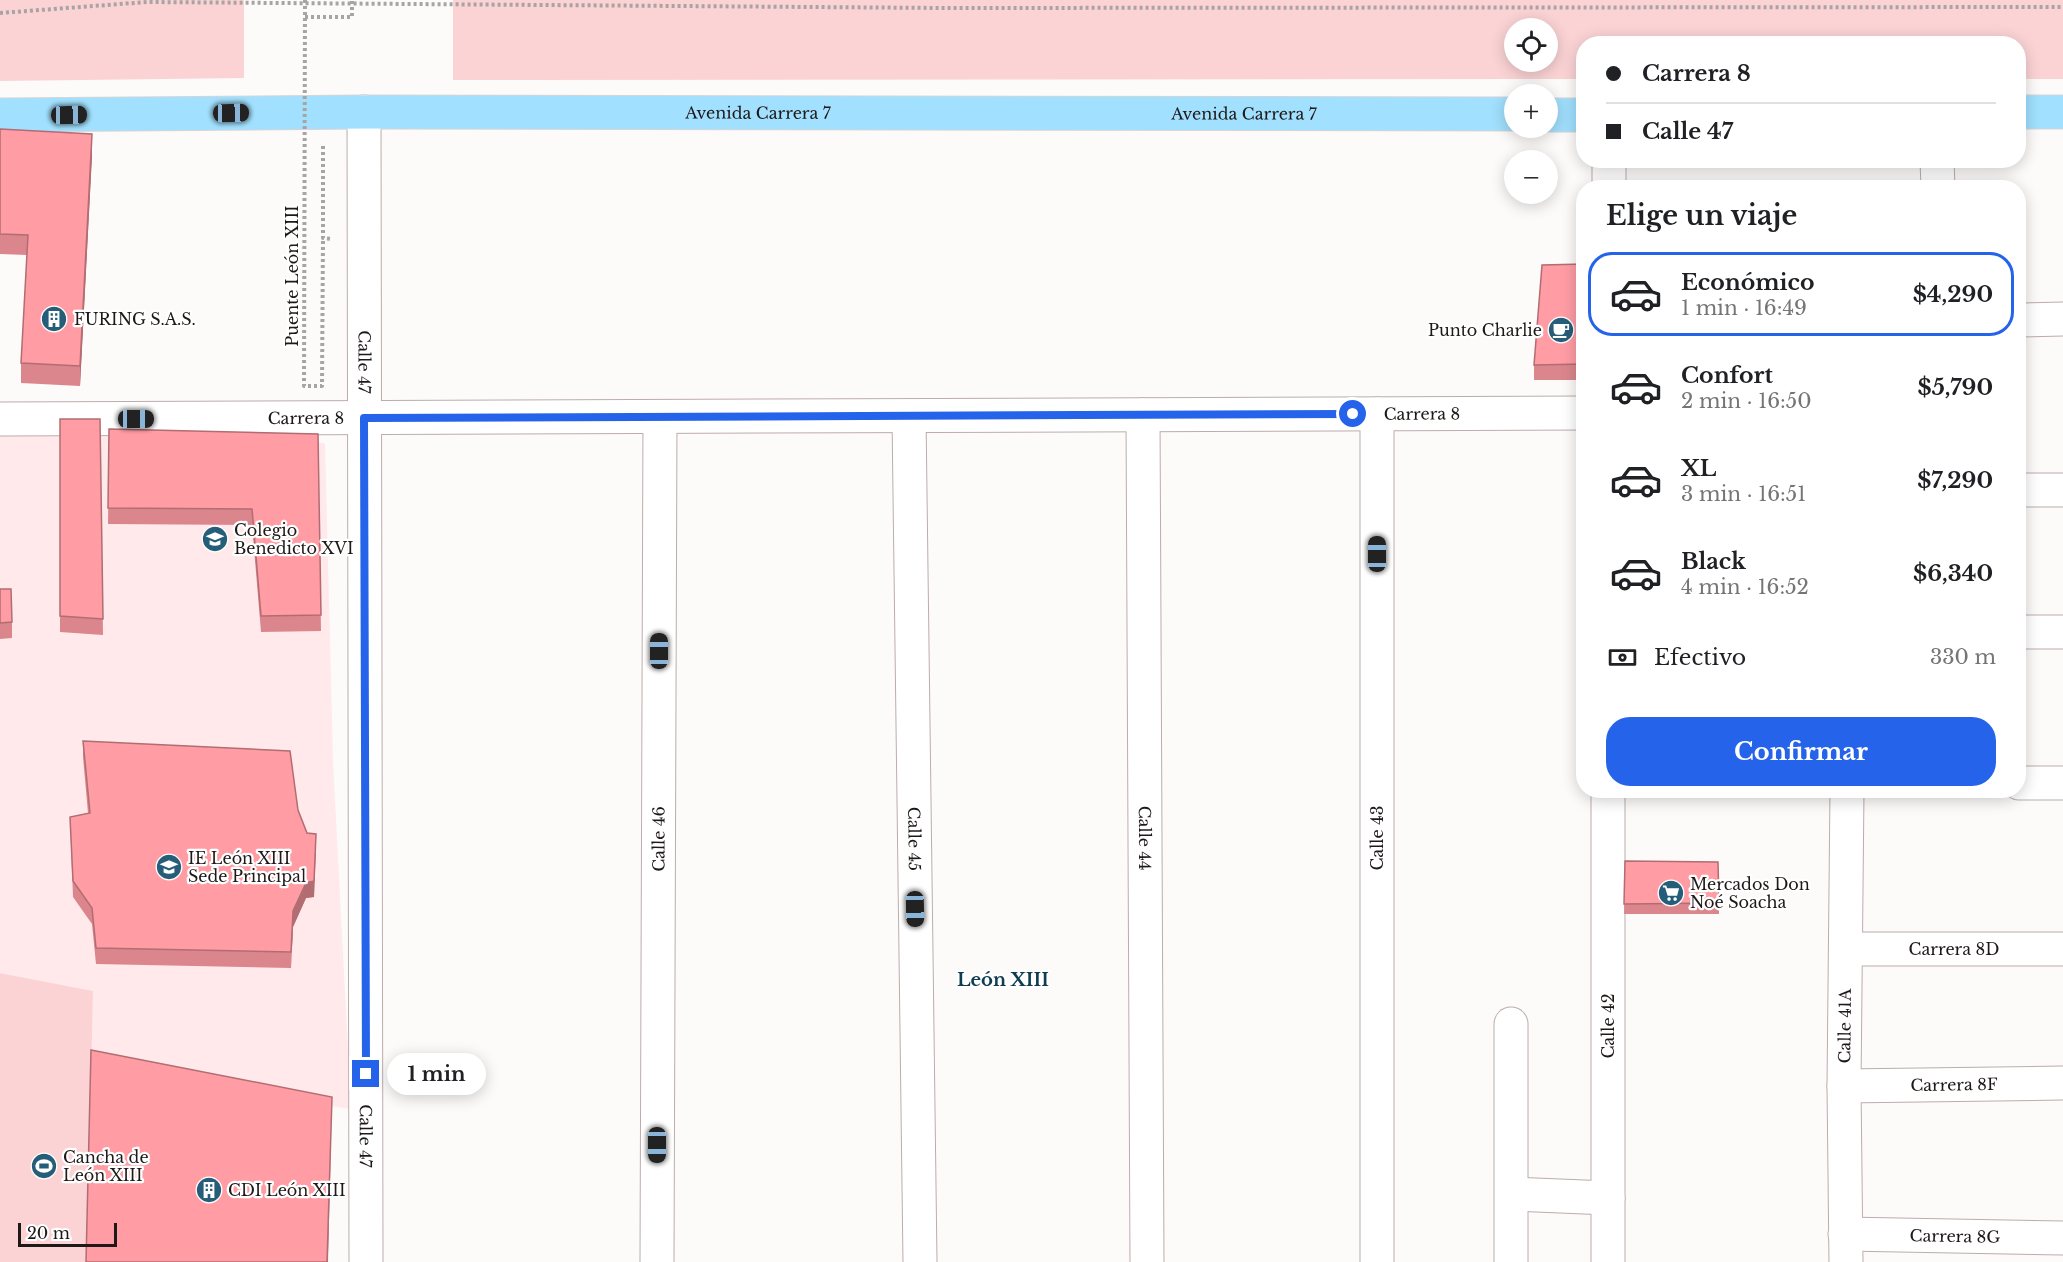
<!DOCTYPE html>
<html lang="es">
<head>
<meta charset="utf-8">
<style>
	body { margin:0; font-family:"Libre Baskerville",serif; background:#f2f2f2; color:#202124; height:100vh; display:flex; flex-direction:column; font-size:22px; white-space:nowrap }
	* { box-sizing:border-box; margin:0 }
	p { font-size:20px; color:#757577 }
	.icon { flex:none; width:33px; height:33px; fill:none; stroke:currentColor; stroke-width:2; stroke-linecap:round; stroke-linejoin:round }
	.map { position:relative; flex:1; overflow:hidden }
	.panel { position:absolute; left:1576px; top:180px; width:450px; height:618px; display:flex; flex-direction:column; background:#fff; border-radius:24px; box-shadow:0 3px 15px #0003 }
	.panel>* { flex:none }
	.banner { position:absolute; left:1576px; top:36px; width:450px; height:132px; border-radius:24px; box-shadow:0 3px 15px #0003; display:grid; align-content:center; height:132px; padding:0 30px; background:#fff }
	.buttons { position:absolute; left:1504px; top:18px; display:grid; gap:12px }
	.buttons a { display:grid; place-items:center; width:54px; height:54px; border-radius:50%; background:#fff; box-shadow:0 3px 15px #0003; font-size:30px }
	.scale { position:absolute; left:18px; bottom:15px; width:99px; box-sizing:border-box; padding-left:6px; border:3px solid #1e1818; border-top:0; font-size:16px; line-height:21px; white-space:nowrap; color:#1e1818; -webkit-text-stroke:4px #fff; paint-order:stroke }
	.end { position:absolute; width:27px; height:27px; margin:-14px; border:8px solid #2563eb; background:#fff; box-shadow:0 0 0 3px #fff }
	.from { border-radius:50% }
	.bubble { position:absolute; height:42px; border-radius:21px; background:#fff; box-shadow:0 3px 15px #0003; font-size:20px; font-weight:800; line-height:42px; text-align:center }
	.car { position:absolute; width:18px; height:36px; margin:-18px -9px; border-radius:8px; box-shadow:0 0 4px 2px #0007; background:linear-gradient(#222 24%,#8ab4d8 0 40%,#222 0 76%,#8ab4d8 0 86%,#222 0) }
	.banner b { display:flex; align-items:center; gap:21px; height:57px; font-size:22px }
	.banner b+b { border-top:2px solid #e0e0e0 }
	.banner i { width:15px; height:15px; background:#202124 }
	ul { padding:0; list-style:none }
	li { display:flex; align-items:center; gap:18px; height:84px; margin:0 12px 9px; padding:0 18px; border:3px solid transparent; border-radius:24px }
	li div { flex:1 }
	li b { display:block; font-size:22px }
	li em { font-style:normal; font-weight:800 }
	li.on { border-color:#2563eb }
	li>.icon { width:54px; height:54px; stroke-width:1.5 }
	h2 { padding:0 30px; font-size:27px; line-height:72px }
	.pay { display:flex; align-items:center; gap:15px; height:66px; padding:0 30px; font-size:22px }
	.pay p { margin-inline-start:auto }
	.cta { display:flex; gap:12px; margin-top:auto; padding:12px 30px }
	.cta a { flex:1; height:69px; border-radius:24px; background:#2563eb; color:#fff; font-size:24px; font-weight:800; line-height:69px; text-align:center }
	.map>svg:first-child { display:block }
</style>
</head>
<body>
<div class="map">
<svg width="2063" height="1262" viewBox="0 0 2063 1262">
	<rect width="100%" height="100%" fill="#fdfafa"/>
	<path fill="#ffe9ea" d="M100 435 325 443 333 761 351 1109 91 1071 93 991 0 973V436Z"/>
	<path fill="#fbd3d5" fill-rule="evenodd" d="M0 0H244V78L0 81Z
		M453 0H2063V79H2019V44H1584V79L453 80ZM1515 28H1548V62H1515Z
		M0 973 93 991 87 1262H0Z"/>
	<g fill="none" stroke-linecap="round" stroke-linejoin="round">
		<g stroke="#bdacac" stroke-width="35">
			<g id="minor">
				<path id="s1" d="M364 112 366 1262"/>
				<path d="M1937 160 1938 188"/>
				<path d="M1609 188V160"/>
				<path d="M2019 320 2063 319"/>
				<path d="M1377 414V1262"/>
				<path id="s2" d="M1143 415 1147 1262"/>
				<path id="s3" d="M909 416 920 1262"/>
				<path id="s4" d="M0 419 1584 413"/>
				<path d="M2019 490H2063"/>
				<path d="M2019 632H2063"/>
				<path d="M2019 783H2063"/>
				<path d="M1608 790V1262"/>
				<path id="s5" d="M1846 949H2063"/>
				<path d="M1511 1024V1262"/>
				<path id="s6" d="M1844 1086 2063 1083"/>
				<path d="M1513 1194 1608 1198"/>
				<path id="s7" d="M1845 1234 2063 1238"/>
				<path id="s8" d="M657 1262 660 417"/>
				<path id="s9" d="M1846 1262 1844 1086 1847 790"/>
			</g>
		</g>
		<g stroke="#d6d5d5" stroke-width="35">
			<g id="major">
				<path d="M2019 112H2063"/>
				<path id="s10" d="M0 115 364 112 1515 114"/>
				<path d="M1548 115H1584"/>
			</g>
		</g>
		<path stroke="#a8a4a4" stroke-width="4" stroke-dasharray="3 3" stroke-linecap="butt" d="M0 13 147 2 941 8 2063 7
			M323 146V238L332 239"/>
		<use href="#minor" stroke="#fff" stroke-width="33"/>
		<use href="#major" stroke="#a1e0fe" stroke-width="33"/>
		<path stroke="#a8a4a4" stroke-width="4" stroke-dasharray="3 3" stroke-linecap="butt" d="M305 0 304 386H322L323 238
			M305 17H352V0"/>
	</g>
	<path fill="#db868d" d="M0 129 92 155 80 386 21 383V363L27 255 0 254Z
		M1584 264V380H1534V365Z
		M60 419H100L103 635 60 632Z
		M109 429 318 434 321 631 261 632 252 525 108 524Z
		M0 589 12 622V638L0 639Z
		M83 741 298 810 307 833 316 849 314 897 306 898 293 927 291 968 96 964 92 924 73 897 70 817 88 813 83 757Z
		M1625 861 1719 903V914H1624Z"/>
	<path fill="#b26d73" d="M92 134V155L80 386V366Z
		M316 834 314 897 306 898 293 927 291 968 293 911Z
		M332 1097 328 1262H327Z"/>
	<path fill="#ff9ca4" stroke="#b26d73" stroke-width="1.5" d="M0 129 92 134 80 366 21 363 28 235 0 234Z
		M1584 264V364L1534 365 1542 265Z
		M60 419H100L103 619 60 616Z
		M109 429 318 434 321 615 261 616 252 509 108 508Z
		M0 589H11L12 622 0 623Z
		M83 741 290 751 298 810 307 833 316 834 314 881 306 883 293 911 291 952 96 948 92 908 73 881 70 817 90 813Z
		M1625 861 1718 862 1719 903 1624 904Z
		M91 1050 332 1097 327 1262H86Z"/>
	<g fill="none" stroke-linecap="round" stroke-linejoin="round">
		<path stroke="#2563eb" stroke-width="8" d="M366 1074 364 418 1353 414"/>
	</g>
	<defs>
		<g id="building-disc" transform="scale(1.35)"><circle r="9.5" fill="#265d78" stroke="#fff"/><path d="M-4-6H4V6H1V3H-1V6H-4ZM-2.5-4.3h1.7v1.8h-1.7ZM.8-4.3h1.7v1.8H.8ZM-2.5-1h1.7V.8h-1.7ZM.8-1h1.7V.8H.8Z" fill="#fff"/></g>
		<g id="cafe-disc" transform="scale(1.35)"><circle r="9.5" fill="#265d78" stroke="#fff"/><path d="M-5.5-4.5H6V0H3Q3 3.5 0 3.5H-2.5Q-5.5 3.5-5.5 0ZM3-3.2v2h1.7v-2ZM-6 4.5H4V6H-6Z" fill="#fff"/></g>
		<g id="school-disc" transform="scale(1.35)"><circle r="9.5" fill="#265d78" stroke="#fff"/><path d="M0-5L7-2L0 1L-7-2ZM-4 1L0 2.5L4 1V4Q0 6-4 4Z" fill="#fff"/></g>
		<g id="supermarket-disc" transform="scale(1.35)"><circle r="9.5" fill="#265d78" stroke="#fff"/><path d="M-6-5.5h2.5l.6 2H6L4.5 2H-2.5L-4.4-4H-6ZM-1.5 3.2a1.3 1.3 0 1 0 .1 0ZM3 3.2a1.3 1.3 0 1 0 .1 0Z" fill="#fff"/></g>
		<g id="stadium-disc" transform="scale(1.35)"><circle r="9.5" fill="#265d78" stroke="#fff"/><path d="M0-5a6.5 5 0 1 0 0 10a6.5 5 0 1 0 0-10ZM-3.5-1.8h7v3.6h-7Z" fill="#fff"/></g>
	</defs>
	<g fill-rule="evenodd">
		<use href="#building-disc" x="54" y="319"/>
		<use href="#cafe-disc" x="1561" y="330"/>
		<use href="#school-disc" x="215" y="539"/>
		<use href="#school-disc" x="169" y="867"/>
		<use href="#supermarket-disc" x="1671" y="893"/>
		<use href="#stadium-disc" x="44" y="1166"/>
		<use href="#building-disc" x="209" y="1190"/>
	</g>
	<g text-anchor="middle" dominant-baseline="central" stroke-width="4.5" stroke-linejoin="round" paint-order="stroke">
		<g font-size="16" fill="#1e1818" stroke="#fff">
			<text stroke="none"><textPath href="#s10" startOffset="758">Avenida Carrera 7</textPath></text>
			<text stroke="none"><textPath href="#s10" startOffset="1244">Avenida Carrera 7</textPath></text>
			<text transform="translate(292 276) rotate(-90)">Puente León XIII</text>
			<text stroke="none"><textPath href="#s1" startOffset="250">Calle 47</textPath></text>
			<text stroke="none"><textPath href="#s4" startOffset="1422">Carrera 8</textPath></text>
			<text stroke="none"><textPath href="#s4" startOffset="306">Carrera 8</textPath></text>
			<text stroke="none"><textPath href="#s2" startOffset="423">Calle 44</textPath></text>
			<text transform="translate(1377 838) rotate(-90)">Calle 43</text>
			<text stroke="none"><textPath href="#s8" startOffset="423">Calle 46</textPath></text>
			<text stroke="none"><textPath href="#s3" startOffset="423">Calle 45</textPath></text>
			<text stroke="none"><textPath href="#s5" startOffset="108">Carrera 8D</textPath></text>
			<text transform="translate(1608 1026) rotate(-90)">Calle 42</text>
			<text stroke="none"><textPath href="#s9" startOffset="236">Calle 41A</textPath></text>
			<text stroke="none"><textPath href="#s6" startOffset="110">Carrera 8F</textPath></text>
			<text stroke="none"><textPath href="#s1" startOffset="1024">Calle 47</textPath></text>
			<text stroke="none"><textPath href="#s7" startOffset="110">Carrera 8G</textPath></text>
		</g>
		<g font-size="16" fill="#1e1818" stroke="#fff" text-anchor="start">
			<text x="74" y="319">FURING S.A.S.</text>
			<text x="1542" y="330" text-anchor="end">Punto Charlie</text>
			<text x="234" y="530">Colegio<tspan x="234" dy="18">Benedicto XVI</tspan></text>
			<text x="188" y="858">IE León XIII<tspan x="188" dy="18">Sede Principal</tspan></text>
			<text x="1690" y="884">Mercados Don<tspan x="1690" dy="18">Noé Soacha</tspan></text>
			<text x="63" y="1157">Cancha de<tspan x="63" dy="18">León XIII</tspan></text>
			<text x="228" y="1190">CDI León XIII</text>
		</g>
		<g font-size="18" font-weight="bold" fill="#0e3c51" stroke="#fff">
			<text x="1003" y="980">León XIII</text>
		</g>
	</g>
</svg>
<div class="buttons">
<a><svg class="icon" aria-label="locate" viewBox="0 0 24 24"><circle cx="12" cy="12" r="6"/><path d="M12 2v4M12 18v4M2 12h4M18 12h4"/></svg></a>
<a>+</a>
<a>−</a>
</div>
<div class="scale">20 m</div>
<i class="end from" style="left:1353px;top:414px"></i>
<i class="end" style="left:366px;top:1074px"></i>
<div class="bubble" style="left:387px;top:1053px;width:99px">1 min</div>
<i class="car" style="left:231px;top:113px;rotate:89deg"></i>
<i class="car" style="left:69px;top:115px;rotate:89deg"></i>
<i class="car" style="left:136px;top:419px;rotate:90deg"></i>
<i class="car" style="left:1377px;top:554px;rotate:0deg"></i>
<i class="car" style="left:659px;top:651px;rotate:0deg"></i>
<i class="car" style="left:915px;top:909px;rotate:179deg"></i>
<i class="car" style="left:657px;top:1145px;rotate:180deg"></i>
<div class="banner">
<b><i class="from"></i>Carrera 8</b>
<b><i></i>Calle 47</b>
</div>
<section class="panel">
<h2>Elige un viaje</h2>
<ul>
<li class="on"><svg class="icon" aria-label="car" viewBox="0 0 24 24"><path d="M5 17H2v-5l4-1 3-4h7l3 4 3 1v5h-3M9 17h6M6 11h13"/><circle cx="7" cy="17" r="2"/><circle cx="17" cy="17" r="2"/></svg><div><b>Económico</b><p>1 min · 16:49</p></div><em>$4,290</em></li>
<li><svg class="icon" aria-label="car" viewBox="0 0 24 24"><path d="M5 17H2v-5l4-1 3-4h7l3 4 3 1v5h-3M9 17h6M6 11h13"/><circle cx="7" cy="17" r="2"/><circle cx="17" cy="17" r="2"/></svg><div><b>Confort</b><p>2 min · 16:50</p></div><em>$5,790</em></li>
<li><svg class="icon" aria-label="car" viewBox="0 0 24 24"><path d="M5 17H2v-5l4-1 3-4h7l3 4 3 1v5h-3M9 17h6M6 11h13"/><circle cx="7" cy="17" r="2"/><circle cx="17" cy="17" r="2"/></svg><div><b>XL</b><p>3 min · 16:51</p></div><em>$7,290</em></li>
<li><svg class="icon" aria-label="car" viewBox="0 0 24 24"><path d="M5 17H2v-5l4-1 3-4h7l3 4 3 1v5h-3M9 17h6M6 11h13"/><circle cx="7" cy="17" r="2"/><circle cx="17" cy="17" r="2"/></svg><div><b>Black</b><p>4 min · 16:52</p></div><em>$6,340</em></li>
</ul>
<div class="pay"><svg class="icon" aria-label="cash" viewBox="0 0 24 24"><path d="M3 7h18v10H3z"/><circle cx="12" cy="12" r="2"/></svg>Efectivo<p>330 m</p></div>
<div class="cta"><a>Confirmar</a></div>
</section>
</div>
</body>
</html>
